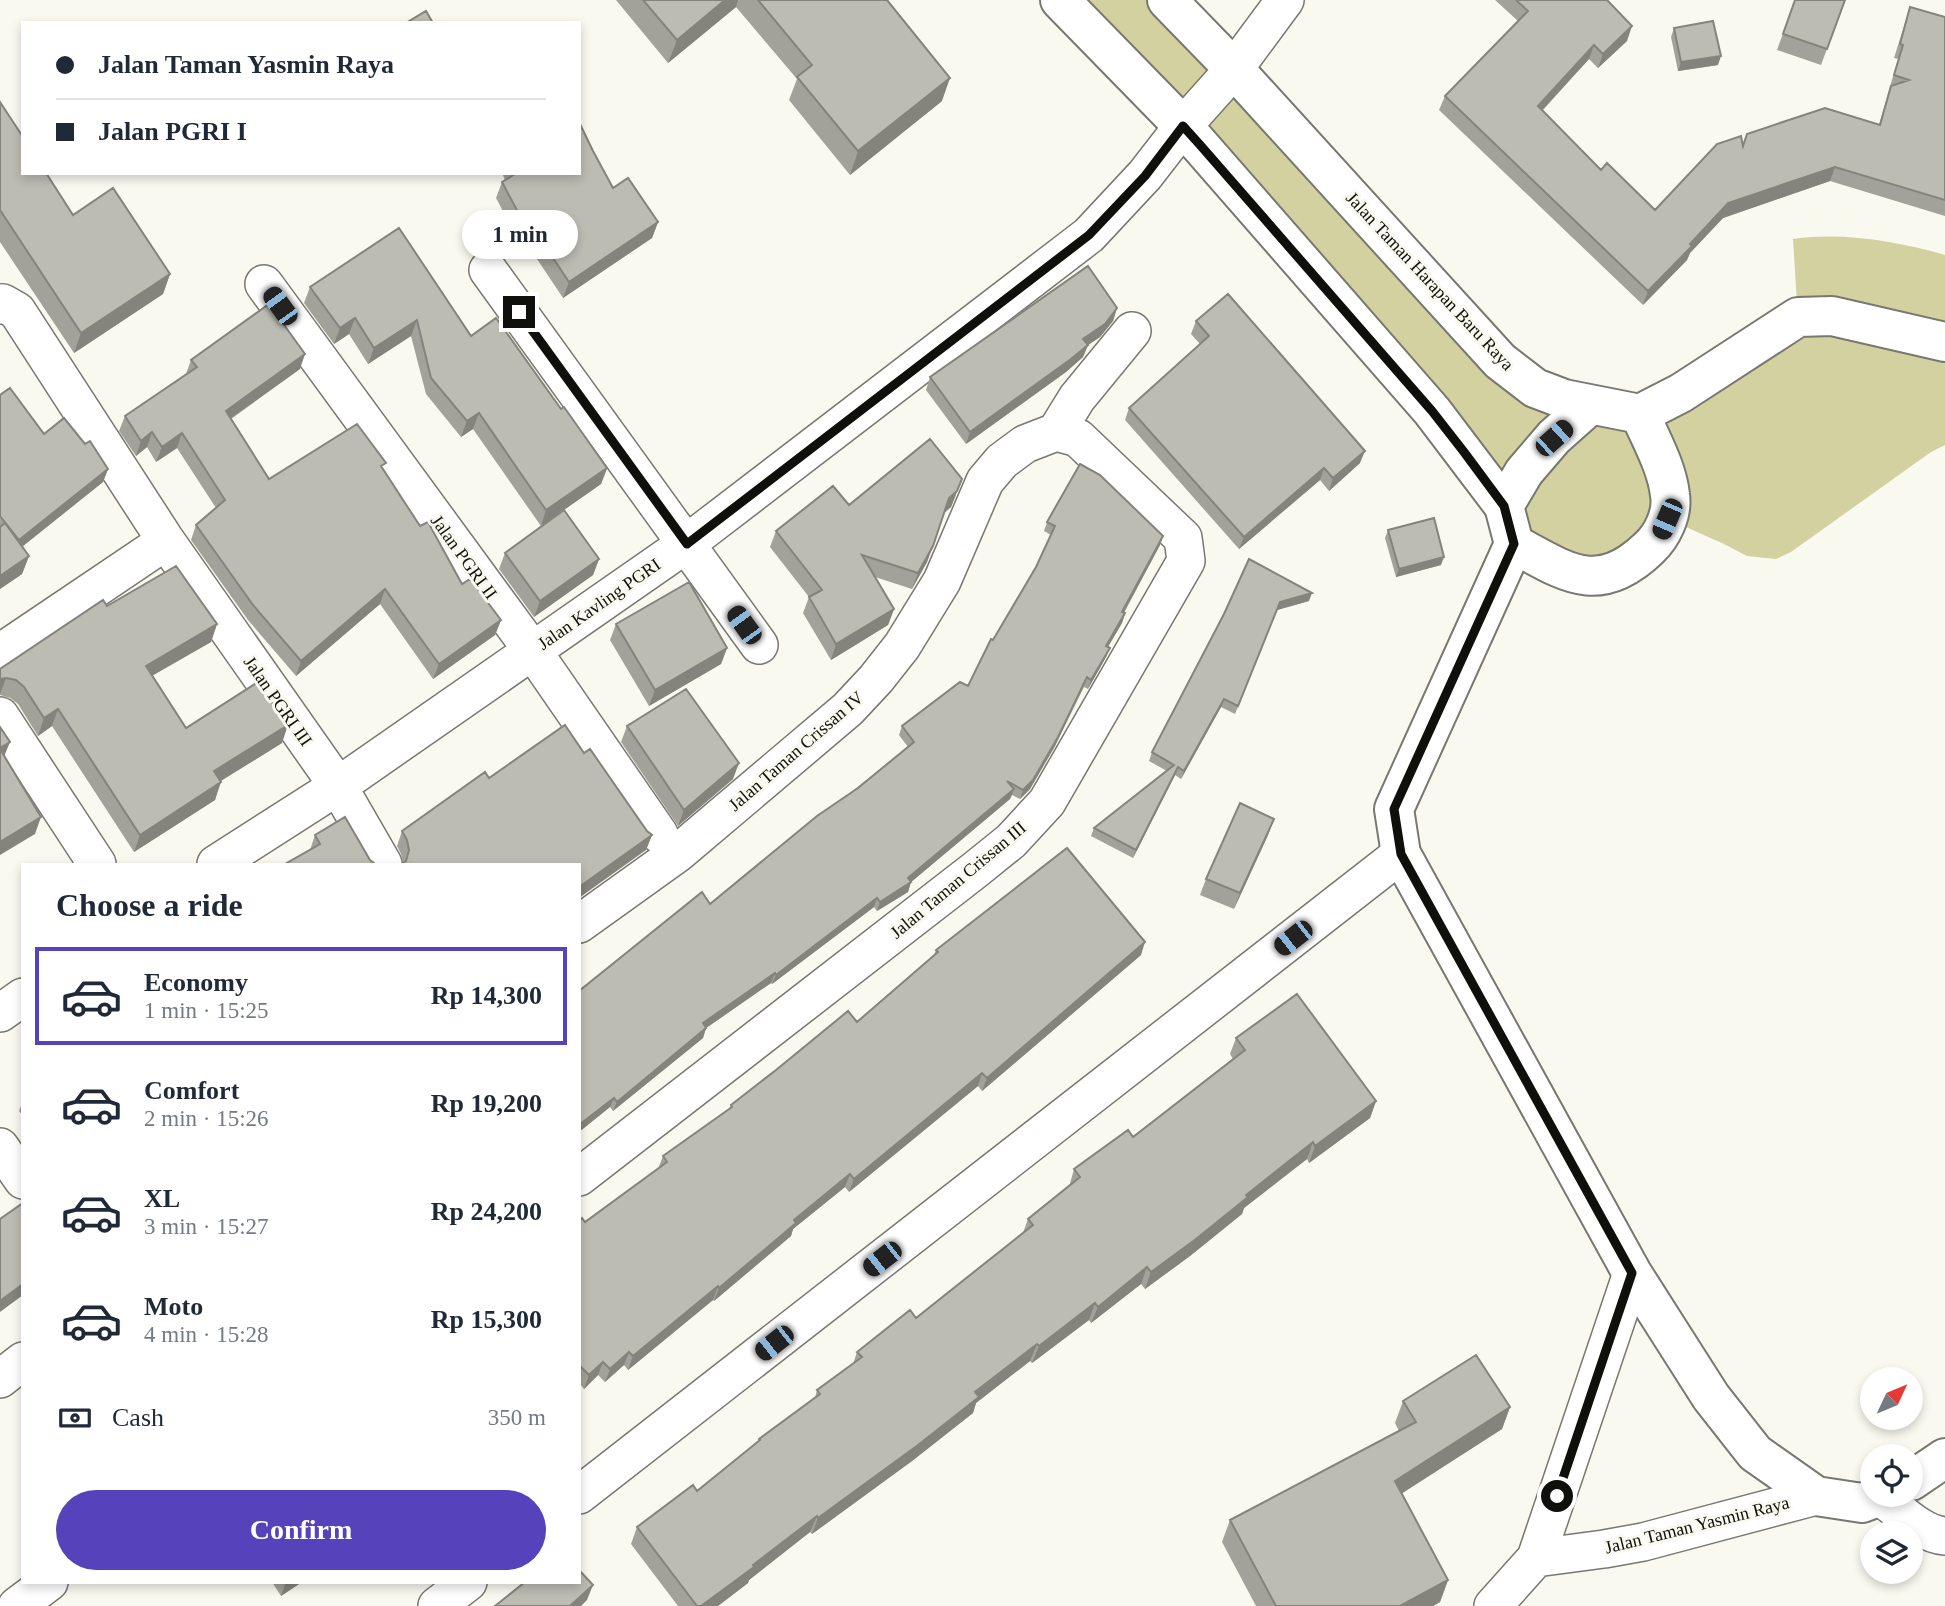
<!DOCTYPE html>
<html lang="en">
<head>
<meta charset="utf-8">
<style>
	body { margin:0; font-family:Georgia,serif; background:#f6f6f7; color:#1f2937; height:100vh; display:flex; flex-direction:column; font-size:26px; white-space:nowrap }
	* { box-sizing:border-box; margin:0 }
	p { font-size:23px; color:#747a83 }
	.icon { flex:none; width:38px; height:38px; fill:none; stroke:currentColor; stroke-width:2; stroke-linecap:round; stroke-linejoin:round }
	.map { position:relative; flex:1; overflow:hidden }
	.sheet { position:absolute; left:21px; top:863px; width:560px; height:721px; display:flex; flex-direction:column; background:#fff; border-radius:0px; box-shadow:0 4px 10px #0003 }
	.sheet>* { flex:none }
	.guide { position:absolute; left:21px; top:21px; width:560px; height:154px; border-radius:0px; box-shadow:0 4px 10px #0003; display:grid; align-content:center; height:154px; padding:0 35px; background:#fff }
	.needle { width:46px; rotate:46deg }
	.tools { position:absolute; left:1860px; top:1367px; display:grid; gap:14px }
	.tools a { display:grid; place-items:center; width:63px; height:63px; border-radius:50%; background:#fff; box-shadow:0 4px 10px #0003; font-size:35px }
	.end { position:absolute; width:32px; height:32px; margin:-16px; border:9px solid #0f0f0c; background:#fff; box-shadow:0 0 0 4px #fff }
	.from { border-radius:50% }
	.bubble { position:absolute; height:49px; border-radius:24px; background:#fff; box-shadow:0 4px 10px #0003; font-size:23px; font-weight:700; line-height:49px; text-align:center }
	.car { position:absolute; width:21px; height:42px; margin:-21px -10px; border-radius:9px; box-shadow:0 0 5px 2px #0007; background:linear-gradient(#222 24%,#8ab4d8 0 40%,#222 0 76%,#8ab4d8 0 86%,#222 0) }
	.guide b { display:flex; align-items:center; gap:24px; height:66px; font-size:26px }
	.guide b+b { border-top:2px solid #e0e1e3 }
	.guide i { width:18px; height:18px; background:#1f2937 }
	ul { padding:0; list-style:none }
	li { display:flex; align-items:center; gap:21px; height:98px; margin:0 14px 10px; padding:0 21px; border:4px solid transparent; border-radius:0px }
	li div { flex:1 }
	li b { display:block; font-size:26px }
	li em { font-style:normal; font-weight:700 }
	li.active { border-color:#5642ba }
	li>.icon { width:63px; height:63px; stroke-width:1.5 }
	h2 { padding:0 35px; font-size:32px; line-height:84px }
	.pay { display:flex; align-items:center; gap:18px; height:77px; padding:0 35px; font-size:26px }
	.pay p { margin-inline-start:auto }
	.primary-button { display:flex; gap:14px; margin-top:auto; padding:14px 35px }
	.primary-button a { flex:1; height:80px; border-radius:42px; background:#5642ba; color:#fff; font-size:28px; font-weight:700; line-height:80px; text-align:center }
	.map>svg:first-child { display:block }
</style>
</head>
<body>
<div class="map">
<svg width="1945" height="1606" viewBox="0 0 1945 1606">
	<rect width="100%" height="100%" fill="#f9f9f0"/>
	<path fill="#d4d1a0" d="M1060 0H1165L1500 361 1640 414 1798 318 1793 239C1843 232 1896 241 1945 255V445L1931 452 1791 552 1776 559 1747 556 1724 544 1668 519 1659 539 1565 571 1504 506Z"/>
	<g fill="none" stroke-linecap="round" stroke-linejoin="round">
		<g stroke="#787870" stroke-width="40">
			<path id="street" d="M488 270 759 645
				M264 284 532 650 659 834
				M0 305 3 303 17 311 166 541 338 786 383 864
				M1056 432 1077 398 1132 331
				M0 653 166 541
				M0 716 97 864
				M216 864 338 786 686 544 1089 235 1145 175 1183 126 1234 69 1285 0
				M579 924 678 853 848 709 876 679 902 646 942 581 985 481 1002 461 1025 444 1056 432 1078 438 1183 538 1186 561 1047 802 1011 841 975 870 579 1177
				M0 1013 23 997
				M0 1147 23 1180
				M0 1379 23 1361
				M579 1495 1401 854
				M1881 1497C1900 1511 1921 1534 1945 1536
				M1536 1558 1604 1549 1643 1542 1816 1496
				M17 1606 49 1582
				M437 1606 468 1582
				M1493 1606 1536 1558 1632 1273"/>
		</g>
		<g stroke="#787870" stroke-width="42">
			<path id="secondary" d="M1060 0 1183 126 1432 411 1504 506 1514 544 1394 809 1401 854 1632 1273 1711 1397 1755 1453 1816 1496 1862 1503 1886 1494
				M1167 0 1234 69 1500 361 1535 388 1564 399 1640 414 1681 393 1798 317 1832 316 1945 342
				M1504 506 1524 472 1554 437 1590 405
				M1514 544C1566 572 1598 597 1649 548 1662 536 1673 514 1670 495 1667 467 1651 440 1640 414
				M1911 1481 1945 1458"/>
		</g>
		<use href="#street" stroke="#fff" stroke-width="37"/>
		<use href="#secondary" stroke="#fff" stroke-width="38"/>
	</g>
	<path fill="#a2a29a" d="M616 0H887L942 101 850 175 789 100 797 79 736 7 668 63Z
		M1495 0H1607L1627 41 1598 68 1589 59 1543 110 1601 170 1655 210 1743 146 1879 125 1898 59 1894 58 1910 7 1945 17V216L1830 181 1723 218 1690 253 1687 260 1643 305 1439 110 1445 96 1518 21Z
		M1795 0H1845L1821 65 1777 50Z
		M1674 28 1718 65 1678 71 1671 37Z
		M0 102 73 215 170 274 163 294 74 353 0 242Z
		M593 151 613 188 658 222 652 238 563 298 527 244 522 247 496 198 502 182 505 180 502 173H579Z
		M310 287 471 336 561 409 607 468 601 484 541 526 473 429 461 437 426 394 411 336 368 364 349 334 334 344 304 303Z
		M1117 308 1113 321 1100 337 1088 345 1083 357 1066 372 966 444 926 390 930 377Z
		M1196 321 1360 463 1329 491 1320 480 1239 549 1125 420 1129 408 1200 344 1191 334Z
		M191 360 300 369 231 419 269 479 383 469 420 526 462 584 501 620 495 635 433 679 380 604 296 676 248 620 191 540 196 525 216 508 177 448 156 462 147 447 136 456 119 431 125 416 186 374Z
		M0 395 44 434 85 444 108 469 103 482 22 547 29 556 22 574 0 589Z
		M956 495 951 507 944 513 927 562 912 589 875 577 894 609 888 625 831 660 803 613 809 597 770 547 776 531 849 505Z
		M1047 522 1163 536 1160 545 1124 613H1125L1122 623 1108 647 1106 657 1088 689 1084 687 1055 746 1030 789 1020 799 1012 795 1010 799 911 882 908 892 877 911 874 907 772 984 771 983 706 1028 703 1038 613 1111 610 1107 579 1132 710 904 908 747 899 735 902 726 968 686 1036 567 1051 535 1044 531Z
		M1388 530 1441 565 1396 577 1385 538Z
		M505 553 599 559 593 575 534 617 499 569Z
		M1309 601 1277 610 1235 714 1221 707 1181 779 1175 775 1133 858 1091 836 1094 828 1167 771 1149 761 1152 752 1224 614Z
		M107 606 217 624 211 642 152 676 186 728 282 743 220 781 215 800 134 852 52 726 38 736 18 704 10 698 0 695V669Z
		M616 624 727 648 721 664 649 706 610 640Z
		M627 726 733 779 678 826 621 742Z
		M584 753 647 831 652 835 646 850 403 863 401 854 397 846 402 831 489 778Z
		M315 835 370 860 310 850Z
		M1268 835 1234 909 1200 895 1206 879Z
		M936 950 1141 955 982 1091 978 1086 849 1192 845 1187 793 1229 791 1236 714 1301 713 1300 628 1370 624 1365 605 1382 598 1375 584 1389 579 1383V1221L585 1222 658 1169 663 1156 729 1109 731 1105 857 1022 934 955Z
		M1236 1038 1376 1101 1370 1118 1309 1163 1307 1159 1244 1208 1242 1214 1190 1256 1145 1289 1141 1284 1091 1323 1089 1320 1032 1363 1030 1361 976 1403 973 1413 912 1461 812 1534 810 1532 749 1580 748 1583 718 1606H678L631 1544 637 1527 697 1491 758 1442 759 1439 815 1398 817 1390 853 1364 857 1352 916 1318 1023 1233 1028 1219 1069 1187 1074 1169 1133 1137 1233 1059 1230 1054Z
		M23 1101V1116L19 1111Z
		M1403 1401 1510 1407 1502 1429 1402 1493 1448 1580 1440 1602 1433 1606H1256L1222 1542 1230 1520 1399 1431 1395 1423Z
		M272 1582H302L281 1596Z"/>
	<path fill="#84847d" d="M725 0H738L736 7 668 63 677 40Z
		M1632 26 1627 41 1598 68 1603 54Z
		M1594 45 1589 59 1533 120 1538 106Z
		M1721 56 1718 65 1678 71 1681 62Z
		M950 78 942 101 850 175 858 151Z
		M1835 167 1830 181 1723 218 1690 253 1687 260 1643 305 1648 291 1690 244 1728 203Z
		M658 222 652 238 563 298 569 282Z
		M533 228 527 244 522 247 528 231Z
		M170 274 163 294 74 353 81 333Z
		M1117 308 1113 321 1100 337 1088 345 1083 357 1066 372 966 444 970 432 1083 339Z
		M355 318 349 334 334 344 340 328Z
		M417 320 411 336 368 364 374 348Z
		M305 354 300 369 220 426 226 411Z
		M479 413 473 429 461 437 467 421Z
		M152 432 147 447 136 456 141 441Z
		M182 433 177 448 156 462 162 447Z
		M1365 451 1360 463 1329 491 1333 478Z
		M607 468 601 484 541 526 546 510Z
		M1324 468 1320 480 1239 549 1244 537Z
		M108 469 103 482 14 553 19 540Z
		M962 479 951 507 943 514 949 498Z
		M1163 536 1160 545 1119 621 1122 612Z
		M933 546 927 562 912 589 918 573Z
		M29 556 22 574 0 589V576Z
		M1444 557 1441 565 1396 577 1399 569Z
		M599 559 593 575 534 617 540 601Z
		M385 589 380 604 296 676 301 661Z
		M1312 593 1309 601 1277 610 1235 714 1280 602Z
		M894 609 888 625 831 660 836 644Z
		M1125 613 1122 623 1103 655 1106 646Z
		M501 620 495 635 433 679 439 664Z
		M217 624 211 642 139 683 146 666Z
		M727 648 721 664 649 706 655 690Z
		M1110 648 1106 657 1088 689 1091 680Z
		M1087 677 1055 746 1030 789 1020 799 1023 790Z
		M6 678 0 694V679Z
		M1224 699 1221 707 1181 779 1184 771Z
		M58 709 52 726 38 736 44 718Z
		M288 725 282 743 208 789 214 771Z
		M10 742 3 759 0 748Z
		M739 763 733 779 678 826 684 810Z
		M1178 767 1175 775 1133 858 1136 850Z
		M221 782 215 800 134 852 140 835Z
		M1014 789 1010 799 910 883 911 882 908 892 877 911 880 902Z
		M41 817 35 834 0 855V842Z
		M1274 819 1268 835 1234 909 1240 893Z
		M652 835 646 850 579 898V887Z
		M877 898 874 907 772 984 776 975Z
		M1145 942 1141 955 982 1091 987 1078Z
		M775 973 771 983 699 1033 703 1023Z
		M706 1028 703 1038 613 1111 617 1102Z
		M982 1073 978 1086 849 1192 854 1179Z
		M614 1098 610 1107 579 1132V1125Z
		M1376 1101 1370 1118 1309 1163 1315 1146Z
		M1313 1142 1307 1159 1244 1208 1242 1214 1190 1256 1145 1289 1151 1272 1246 1195Z
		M850 1174 845 1187 793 1229 791 1236 714 1301 719 1288 794 1220Z
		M1147 1267 1141 1284 1091 1323 1098 1307Z
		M23 1284V1295L0 1312V1301Z
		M718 1286 713 1300 628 1370 633 1356Z
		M1095 1303 1089 1320 1032 1363 1039 1346Z
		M1037 1344 1030 1361 976 1403 973 1413 912 1461 812 1534 818 1518Z
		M629 1352 624 1365 605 1382 610 1369Z
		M603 1362 598 1375 584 1389 589 1375Z
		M1510 1407 1502 1429 1387 1503 1395 1481Z
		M817 1516 810 1532 749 1580 748 1583 718 1606H701Z
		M1448 1580 1440 1602 1433 1606H1400Z
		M286 1582H302L281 1596Z
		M593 1585 587 1600 581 1606H570Z"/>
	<path fill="#bcbcb3" stroke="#84847d" stroke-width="2" d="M643 0H725L677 40Z
		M758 0H887L950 78 858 151 797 77 812 65Z
		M1516 0H1607L1632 26 1603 54 1594 45 1538 106 1601 170 1607 163 1655 210 1717 144 1741 136 1743 146 1747 134 1825 108 1880 125 1891 86 1909 80 1894 75 1903 45 1900 44 1910 7 1945 17V200L1835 167 1728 203 1690 244 1692 246 1648 291 1445 96 1528 11Z
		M1795 0H1845L1827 49 1783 34Z
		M426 11 433 23H406Z
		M1713 21 1721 56 1681 62 1674 28Z
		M0 102 23 137V173H46L73 215 113 188 170 274 81 333 0 210Z
		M579 122 593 151 613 188 628 178 658 222 569 282 533 228 528 231 502 182 515 174V173H579Z
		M399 228 471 336 496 318 561 409 564 407 607 468 546 510 479 413 467 421 431 378 417 320 374 348 355 318 340 328 310 287Z
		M1088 266 1117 308 1105 324 1083 339 1088 345 1071 359 970 432 930 377Z
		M1228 294 1365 451 1333 478 1324 468 1244 537 1129 408 1209 336 1196 321Z
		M269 304 305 354 226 411 269 479 357 424 386 463 381 466 420 526 428 522 462 584 470 579 501 620 439 664 385 589 301 661 253 605 196 525 225 500 182 433 162 447 152 432 141 441 125 416 197 367 191 360Z
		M10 388 44 434 64 418 85 444 90 441 108 469 19 540 0 516V395Z
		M930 439 962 479 957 491 949 498 933 546 918 573 862 555 894 609 836 644 809 597 822 590 776 531 833 486 849 505Z
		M1080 464 1100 475 1163 536 1122 612 1125 613 1106 646 1110 648 1091 680 1087 677 1058 737 1033 780 1023 790 1007 781 1014 789 908 878 911 882 880 902 877 898 776 975 775 973 703 1023 706 1028 617 1102 614 1098 579 1125V991L702 892 710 904 817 816 858 788 914 742 902 726 960 682 968 686 991 639 993 640 1036 567 1055 526 1047 522Z
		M564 510 599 559 540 601 505 553Z
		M1434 518 1444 557 1399 569 1388 530Z
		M5 523 29 556 0 576V527Z
		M1249 559 1312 593 1280 602 1238 706 1224 699 1184 771 1178 767 1136 850 1094 828 1174 765 1152 752 1224 614Z
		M176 566 217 624 146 666 186 728 258 682 288 725 214 771 221 782 140 835 58 709 44 718 24 687 16 680 6 678 0 679V669L103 600 107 606Z
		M689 582 727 648 655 690 616 624Z
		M686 689 739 763 684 810 627 726Z
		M565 725 584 753 590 749 647 831 652 835 579 887V864H402L406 861 409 850 407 840 402 831 485 772 489 778Z
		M0 727 10 742 0 748Z
		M0 749 41 817 0 842Z
		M1240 803 1274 819 1240 893 1206 879Z
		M345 817 370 860 375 864H285L320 844 315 835Z
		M1067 848 1145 942 987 1078 982 1073 854 1179 850 1174 794 1220 796 1223 719 1288 718 1286 633 1356 629 1352 610 1369 603 1362 589 1375 579 1365V1221L582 1218 585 1222 667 1162 663 1156 732 1107 731 1105 776 1070 848 1011 857 1022 938 952 936 950Z
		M1297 994 1376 1101 1315 1146 1313 1142 1246 1195 1248 1197 1196 1239 1151 1272 1147 1267 1098 1307 1095 1303 1039 1346 1037 1344 975 1392 979 1397 918 1445 818 1518 817 1516 753 1565 754 1567 701 1606H697L637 1527 693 1485 697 1491 760 1440 759 1439 820 1394 817 1390 862 1357 857 1352 910 1310 916 1318 1033 1225 1028 1219 1080 1177 1074 1169 1128 1130 1133 1137 1245 1050 1236 1038Z
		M23 1203V1284L0 1301V1219Z
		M1476 1355 1510 1407 1395 1481 1448 1580 1400 1606H1276L1230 1520 1416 1422 1403 1401Z
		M579 1570 593 1585 570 1606H495L525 1582H579Z"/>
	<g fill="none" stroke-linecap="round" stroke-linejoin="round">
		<path stroke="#0f0f0c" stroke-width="9" d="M519 312 687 544 1089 235 1145 176 1183 126 1201 146 1432 411 1464 452 1504 506 1514 544 1394 809 1401 854 1632 1273 1557 1496"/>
	</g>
	<g text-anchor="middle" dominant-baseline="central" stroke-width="6" stroke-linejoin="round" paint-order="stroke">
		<g font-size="18" fill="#0f0f0c" stroke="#f9f9f0">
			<text transform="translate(1430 281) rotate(47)">Jalan Taman Harapan Baru Raya</text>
			<text transform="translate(464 557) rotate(54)">Jalan PGRI II</text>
			<text transform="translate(599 604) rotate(-35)">Jalan Kavling PGRI</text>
			<text transform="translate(278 701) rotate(55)">Jalan PGRI III</text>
			<text transform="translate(796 751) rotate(-41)">Jalan Taman Crissan IV</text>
			<text transform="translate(958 880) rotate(-40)">Jalan Taman Crissan III</text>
			<text transform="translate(1697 1525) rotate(-14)">Jalan Taman Yasmin Raya</text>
		</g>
	</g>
</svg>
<div class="tools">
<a><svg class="needle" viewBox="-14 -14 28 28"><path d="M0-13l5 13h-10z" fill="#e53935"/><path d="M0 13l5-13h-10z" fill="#747a83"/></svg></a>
<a><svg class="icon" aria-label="locate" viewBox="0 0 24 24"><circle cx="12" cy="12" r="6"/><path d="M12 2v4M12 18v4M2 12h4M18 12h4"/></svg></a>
<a><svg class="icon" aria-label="layers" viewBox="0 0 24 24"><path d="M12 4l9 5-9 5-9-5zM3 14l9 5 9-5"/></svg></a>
</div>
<i class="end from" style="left:1557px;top:1496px"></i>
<i class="end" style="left:519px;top:312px"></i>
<div class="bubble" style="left:462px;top:210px;width:116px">1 min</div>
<i class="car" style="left:280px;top:306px;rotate:324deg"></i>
<i class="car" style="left:1554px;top:438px;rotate:48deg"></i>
<i class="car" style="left:1667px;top:519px;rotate:203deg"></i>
<i class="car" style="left:744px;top:625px;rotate:324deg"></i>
<i class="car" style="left:1293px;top:938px;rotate:232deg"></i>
<i class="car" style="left:882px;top:1259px;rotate:232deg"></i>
<i class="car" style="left:774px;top:1343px;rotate:232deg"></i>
<div class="guide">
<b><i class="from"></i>Jalan Taman Yasmin Raya</b>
<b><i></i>Jalan PGRI I</b>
</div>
<section class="sheet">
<h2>Choose a ride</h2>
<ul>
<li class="active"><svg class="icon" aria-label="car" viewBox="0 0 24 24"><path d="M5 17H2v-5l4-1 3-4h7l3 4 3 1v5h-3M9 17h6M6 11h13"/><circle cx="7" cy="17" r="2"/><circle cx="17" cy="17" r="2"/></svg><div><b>Economy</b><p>1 min · 15:25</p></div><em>Rp 14,300</em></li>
<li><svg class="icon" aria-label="car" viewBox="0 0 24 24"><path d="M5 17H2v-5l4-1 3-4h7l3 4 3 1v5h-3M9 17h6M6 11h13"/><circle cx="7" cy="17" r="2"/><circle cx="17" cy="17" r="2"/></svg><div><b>Comfort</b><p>2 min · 15:26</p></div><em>Rp 19,200</em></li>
<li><svg class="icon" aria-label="car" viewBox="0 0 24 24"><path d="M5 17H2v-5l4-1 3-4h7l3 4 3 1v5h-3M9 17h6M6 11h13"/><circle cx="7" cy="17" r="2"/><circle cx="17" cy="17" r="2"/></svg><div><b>XL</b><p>3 min · 15:27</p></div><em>Rp 24,200</em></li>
<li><svg class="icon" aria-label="car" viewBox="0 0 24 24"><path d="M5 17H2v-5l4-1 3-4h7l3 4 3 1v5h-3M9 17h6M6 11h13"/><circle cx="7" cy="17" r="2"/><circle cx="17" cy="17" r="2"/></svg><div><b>Moto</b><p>4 min · 15:28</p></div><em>Rp 15,300</em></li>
</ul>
<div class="pay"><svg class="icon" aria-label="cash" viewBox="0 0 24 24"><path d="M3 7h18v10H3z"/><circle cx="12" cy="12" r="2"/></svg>Cash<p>350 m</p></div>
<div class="primary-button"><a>Confirm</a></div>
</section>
</div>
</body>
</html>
